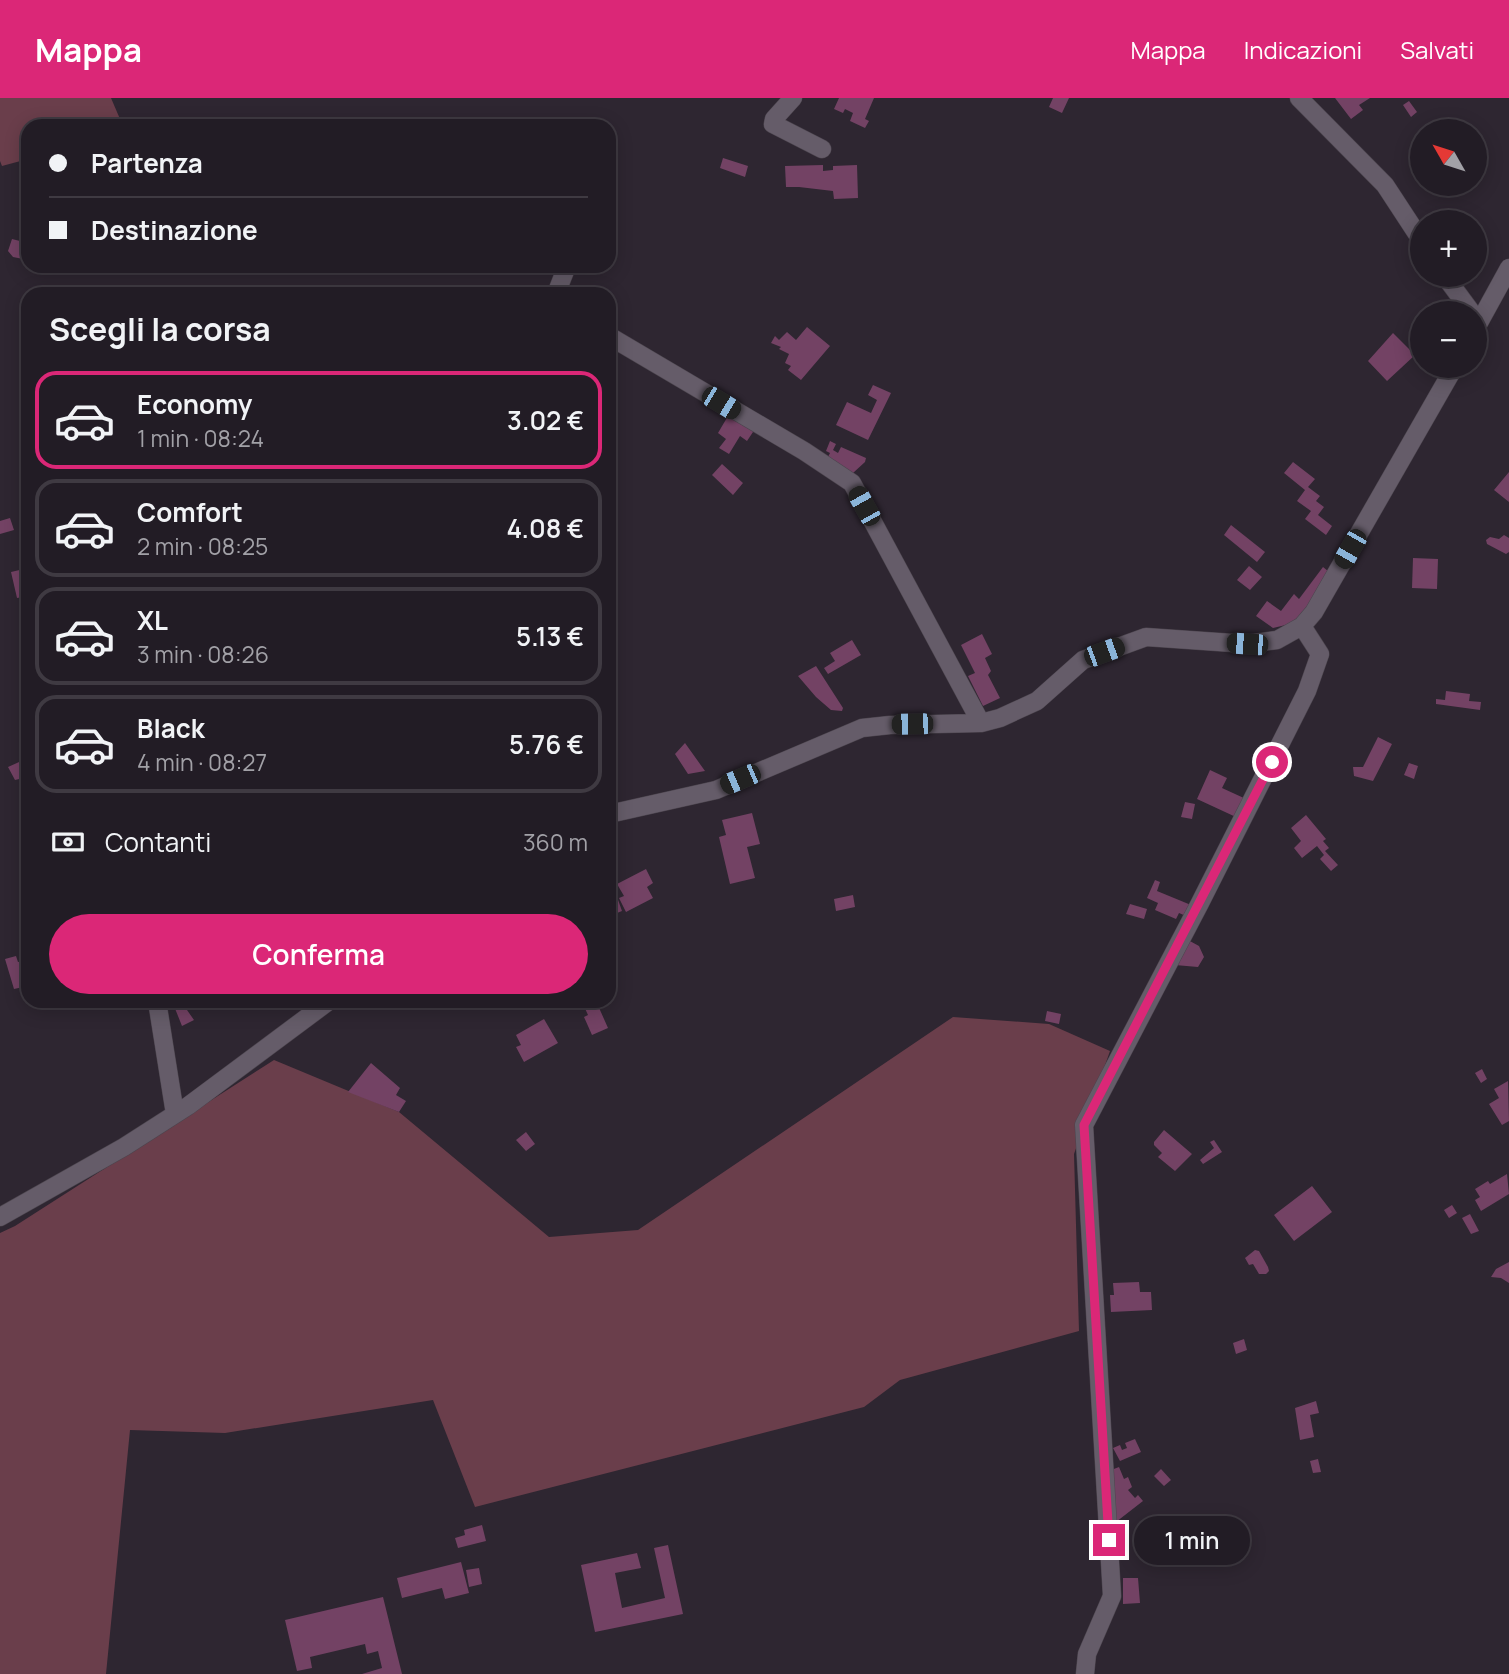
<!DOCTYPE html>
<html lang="it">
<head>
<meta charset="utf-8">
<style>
	body { margin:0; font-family:Manrope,sans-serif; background:#2a252d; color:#f1f3f6; height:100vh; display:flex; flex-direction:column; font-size:26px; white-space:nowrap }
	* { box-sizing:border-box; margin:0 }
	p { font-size:23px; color:#a2a1a7 }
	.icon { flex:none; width:38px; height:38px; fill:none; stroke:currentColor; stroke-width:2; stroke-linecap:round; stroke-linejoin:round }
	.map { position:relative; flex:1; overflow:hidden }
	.drawer { position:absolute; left:21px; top:189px; width:595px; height:721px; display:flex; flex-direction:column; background:#221c25; border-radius:21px; box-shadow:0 4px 18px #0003,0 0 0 2px #3f3a42 }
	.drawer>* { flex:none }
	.guide { position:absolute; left:21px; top:21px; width:595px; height:154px; border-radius:21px; box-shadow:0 4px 18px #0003,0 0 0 2px #3f3a42; display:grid; align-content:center; height:154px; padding:0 28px; background:#221c25 }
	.needle { width:46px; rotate:309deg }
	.controls { position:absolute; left:1410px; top:21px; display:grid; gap:14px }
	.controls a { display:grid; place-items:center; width:77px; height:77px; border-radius:50%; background:#221c25; box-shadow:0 4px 18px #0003,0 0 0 2px #3f3a42; font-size:35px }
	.end { position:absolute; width:32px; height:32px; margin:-16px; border:9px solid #db2777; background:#fff; box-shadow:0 0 0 4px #fff }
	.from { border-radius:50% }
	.bubble { position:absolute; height:49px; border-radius:24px; background:#221c25; box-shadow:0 4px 18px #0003,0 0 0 2px #3f3a42; font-size:23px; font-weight:600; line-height:49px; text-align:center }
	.car { position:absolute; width:21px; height:42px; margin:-21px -10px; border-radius:9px; box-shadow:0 0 5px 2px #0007; background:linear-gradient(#222 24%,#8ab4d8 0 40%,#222 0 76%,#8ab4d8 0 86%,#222 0) }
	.guide b { display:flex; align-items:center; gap:24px; height:66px; font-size:26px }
	.guide b+b { border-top:2px solid #3f3a42 }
	.guide i { width:18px; height:18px; background:#f1f3f6 }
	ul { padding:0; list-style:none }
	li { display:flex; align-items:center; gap:21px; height:98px; margin:0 14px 10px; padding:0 14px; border:4px solid #3f3a42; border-radius:21px }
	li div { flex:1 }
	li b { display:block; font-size:26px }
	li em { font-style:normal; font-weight:600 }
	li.on { border-color:#db2777 }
	li>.icon { width:63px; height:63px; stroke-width:1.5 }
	h2 { padding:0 28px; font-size:32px; line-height:84px }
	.pay { display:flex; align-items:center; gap:18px; height:77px; padding:0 28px; font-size:26px }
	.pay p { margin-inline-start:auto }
	.button { display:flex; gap:14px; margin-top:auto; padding:14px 28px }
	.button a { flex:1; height:80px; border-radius:42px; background:#db2777; color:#fff; font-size:28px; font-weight:600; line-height:80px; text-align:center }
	header { display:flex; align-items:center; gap:42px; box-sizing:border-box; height:98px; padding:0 35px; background:#db2777; color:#fff }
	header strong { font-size:33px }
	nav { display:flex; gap:38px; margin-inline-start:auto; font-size:24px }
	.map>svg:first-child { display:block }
</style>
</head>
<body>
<header>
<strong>Mappa</strong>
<nav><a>Mappa</a><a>Indicazioni</a><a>Salvati</a></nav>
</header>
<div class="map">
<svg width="1509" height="1576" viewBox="0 0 1509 1576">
	<rect width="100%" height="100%" fill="#2e2631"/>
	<path fill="#6a3e4b" d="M0 0H111L123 28H28V61L2 68 0 63Z
		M953 919 1049 926 1110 953 1074 1056 1079 1233 900 1282 864 1309 475 1409 433 1302 225 1335 130 1332 106 1576H0V1135L15 1128 274 962 399 1014 549 1139 638 1132Z"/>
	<path fill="#734264" d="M839 0H874L865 21 869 23 865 30 850 23 853 15 845 11 843 15 834 11Z
		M1053 0H1069L1062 15 1049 9Z
		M1335 0H1370L1359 7 1363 12 1351 21Z
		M1409 3 1417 14 1411 19 1403 7Z
		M723 60 748 68 745 79 720 70Z
		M823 67V73L833 72V68L857 67 858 100 834 101 833 93 799 89H786L785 68Z
		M12 141 20 143 26 151 27 155 23 161 13 159 8 153Z
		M807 229 830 248 801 282 788 272 791 268 785 265 789 256 779 251 781 249 771 245 775 238 779 242 787 234 796 242Z
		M1393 235 1415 257 1387 283 1368 263Z
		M873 287 891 295 868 342 836 327 847 304 871 315 877 302 868 297Z
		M728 318 755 331 747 343 740 338 729 356 719 350 726 341 718 335Z
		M830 343 836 346 833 352 838 355 841 349 866 360 865 364 853 375 828 359 830 355 826 353Z
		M1293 364 1315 381 1308 389 1320 398 1316 403 1324 409 1318 417 1332 428 1326 437 1305 421 1311 413 1297 403 1305 392 1284 375Z
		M722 366 743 385 733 397 712 377Z
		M1509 374V404L1494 392Z
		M10 420 14 432 0 436V423Z
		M1231 427 1265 454 1257 464 1224 437Z
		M1504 437 1509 440V454L1506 456 1487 446 1486 442 1490 439 1499 441Z
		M1413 460 1438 461 1437 491 1412 490Z
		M1249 468 1262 479 1250 492 1237 482Z
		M1323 469 1334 478 1314 505 1290 526 1273 530 1256 518 1267 503 1281 513 1294 496 1299 501Z
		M28 470V498L17 500 11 474Z
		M982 536 992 556 985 560 991 573 988 577 1000 600 983 608 968 578 975 575 961 547Z
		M852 542 861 557 828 576 824 570 835 563 830 555Z
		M816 568 843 610 842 613 831 612 816 599 798 578Z
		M1446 593 1470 596 1469 603 1481 604 1480 612 1436 606V601L1445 602Z
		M1378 639 1392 646 1373 683 1354 678 1353 669H1363Z
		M685 645 705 673 688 676 675 656Z
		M28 660V679L15 682 8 669Z
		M1409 665 1418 668 1414 681 1404 677Z
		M1210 672 1227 680 1222 690 1246 701 1238 720 1197 701Z
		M1185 704 1195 706 1192 721 1181 719Z
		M752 715 760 746 747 749 755 780 730 786 719 739 726 737 722 722Z
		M1306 717 1326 741 1323 743 1329 750 1325 753 1338 767 1331 773 1320 761 1324 757 1317 748 1302 760 1294 750 1301 743 1291 730Z
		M646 771 653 785 647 789 653 800 626 814 619 800 624 798 617 786Z
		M1155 782 1160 784 1157 793 1191 807 1186 818 1179 815 1176 821 1155 812 1158 805 1147 800Z
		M853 797 855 809 836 813 834 801Z
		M617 799 622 813 612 817 609 802Z
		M1130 806 1147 811 1144 821 1126 816Z
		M1188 842 1199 848 1204 859 1198 869 1175 867Z
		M16 858 18 864 28 862V893L25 894 23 889 14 891 5 861Z
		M172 903H185L189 912H187L194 922 182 928Z
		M586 903H596L608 930 592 937 584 919 588 917 582 904Z
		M1047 913 1061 916 1059 926 1045 923Z
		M544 921 558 945 524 964 516 949 521 947 516 937Z
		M371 965 400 990 396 997 406 1003 399 1014 348 994Z
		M1482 971 1487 981 1481 985 1475 975Z
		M1508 983 1509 1023 1502 1027 1489 1006 1499 1000 1494 991Z
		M1164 1032 1192 1056 1175 1073 1158 1059 1162 1055 1154 1047V1044Z
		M526 1034 535 1046 526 1053 516 1042Z
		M1214 1042 1222 1054 1203 1066 1200 1062 1214 1050 1210 1044Z
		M1507 1076 1509 1096 1481 1113 1475 1102 1480 1099 1475 1091 1488 1083 1490 1086Z
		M1312 1088 1332 1114 1294 1143 1274 1117Z
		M1452 1107 1457 1115 1449 1120 1444 1112Z
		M1470 1116 1479 1133 1471 1136 1462 1120Z
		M1255 1152 1259 1153 1268 1169 1269 1173 1266 1176H1259L1253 1166 1249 1167 1245 1160Z
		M1509 1164V1185L1501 1180 1491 1179 1496 1171Z
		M1139 1184 1140 1194H1151L1152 1212 1111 1214 1110 1197H1114L1113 1185Z
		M1244 1241 1247 1252 1236 1256 1233 1245Z
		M1316 1303 1319 1315 1310 1317 1314 1339 1300 1342 1295 1310Z
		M1135 1341 1141 1354 1120 1363 1113 1350 1120 1347 1122 1352 1127 1350 1125 1345Z
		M1318 1361 1321 1374 1313 1375 1310 1363Z
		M1119 1369 1124 1381 1128 1379 1132 1389 1128 1392 1135 1400 1138 1397 1143 1403 1116 1424 1106 1374Z
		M1161 1371 1171 1382 1164 1388 1154 1378Z
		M482 1427 486 1443 458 1450 455 1440 465 1437 464 1432Z
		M668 1447 683 1516 595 1534 581 1467 637 1455 641 1470 615 1475 622 1510 665 1500 654 1450Z
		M461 1464 469 1495 445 1501 442 1490 402 1500 397 1480Z
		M479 1470 482 1486 469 1489 466 1472Z
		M1123 1480H1138L1140 1505 1123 1506Z
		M383 1499 402 1576H362L382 1570 378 1553 367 1556 365 1546 310 1559 312 1570 297 1573 285 1522Z"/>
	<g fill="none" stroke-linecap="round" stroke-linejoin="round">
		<g stroke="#4c454e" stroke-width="19">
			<path id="minor" d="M793 0 774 21 773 26 822 51
				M1299 0 1385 87 1423 145
				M1444 177 1472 215
				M556 196 567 168
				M1475 232 1509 170
				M609 238 804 353 852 385 981 625
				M609 716 716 692 862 630 890 627 981 625 1000 620 1037 603 1083 562 1146 539 1247 546 1277 542 1302 528 1314 514 1455 268
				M157 903 175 1016
				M0 1119 124 1049 188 1008 329 903
				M1085 1576 1087 1556 1112 1498 1084 1027 1200 805 1307 593 1320 556 1302 528"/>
		</g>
		<use href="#minor" stroke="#655c69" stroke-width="18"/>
	</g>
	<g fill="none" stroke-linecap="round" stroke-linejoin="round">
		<path stroke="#db2777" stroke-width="9" d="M1109 1442 1084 1027 1272 664"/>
	</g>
</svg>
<div class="controls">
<a><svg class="needle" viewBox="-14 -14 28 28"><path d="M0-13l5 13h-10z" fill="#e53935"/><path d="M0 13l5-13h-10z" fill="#a2a1a7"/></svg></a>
<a>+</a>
<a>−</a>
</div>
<i class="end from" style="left:1272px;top:664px"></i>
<i class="end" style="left:1109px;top:1442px"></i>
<div class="bubble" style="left:1134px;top:1418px;width:116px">1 min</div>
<i class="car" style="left:721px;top:305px;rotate:121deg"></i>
<i class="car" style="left:864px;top:408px;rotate:331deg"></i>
<i class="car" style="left:1350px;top:451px;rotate:210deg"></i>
<i class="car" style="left:1247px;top:546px;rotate:274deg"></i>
<i class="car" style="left:1104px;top:554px;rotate:70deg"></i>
<i class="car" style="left:912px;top:626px;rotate:269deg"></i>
<i class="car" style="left:740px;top:681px;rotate:247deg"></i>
<div class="guide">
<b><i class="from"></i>Partenza</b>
<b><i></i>Destinazione</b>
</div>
<section class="drawer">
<h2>Scegli la corsa</h2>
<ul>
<li class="on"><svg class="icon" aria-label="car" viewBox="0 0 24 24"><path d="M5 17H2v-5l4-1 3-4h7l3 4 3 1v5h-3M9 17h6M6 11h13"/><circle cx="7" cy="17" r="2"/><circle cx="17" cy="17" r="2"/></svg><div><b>Economy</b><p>1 min · 08:24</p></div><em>3.02 €</em></li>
<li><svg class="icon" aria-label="car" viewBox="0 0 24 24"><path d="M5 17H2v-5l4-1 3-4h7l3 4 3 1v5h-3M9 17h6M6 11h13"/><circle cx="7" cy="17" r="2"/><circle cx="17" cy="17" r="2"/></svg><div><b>Comfort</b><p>2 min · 08:25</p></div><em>4.08 €</em></li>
<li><svg class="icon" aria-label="car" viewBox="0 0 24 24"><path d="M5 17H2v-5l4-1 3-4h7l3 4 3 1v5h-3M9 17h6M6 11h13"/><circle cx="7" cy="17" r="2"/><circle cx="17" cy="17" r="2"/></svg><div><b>XL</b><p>3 min · 08:26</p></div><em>5.13 €</em></li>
<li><svg class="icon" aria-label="car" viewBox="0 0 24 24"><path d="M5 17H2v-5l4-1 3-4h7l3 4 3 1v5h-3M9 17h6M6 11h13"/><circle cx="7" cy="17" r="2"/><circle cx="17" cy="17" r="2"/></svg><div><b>Black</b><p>4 min · 08:27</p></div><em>5.76 €</em></li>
</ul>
<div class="pay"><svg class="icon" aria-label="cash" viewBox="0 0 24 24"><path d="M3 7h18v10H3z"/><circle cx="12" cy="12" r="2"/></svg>Contanti<p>360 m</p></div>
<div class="button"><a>Conferma</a></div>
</section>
</div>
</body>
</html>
